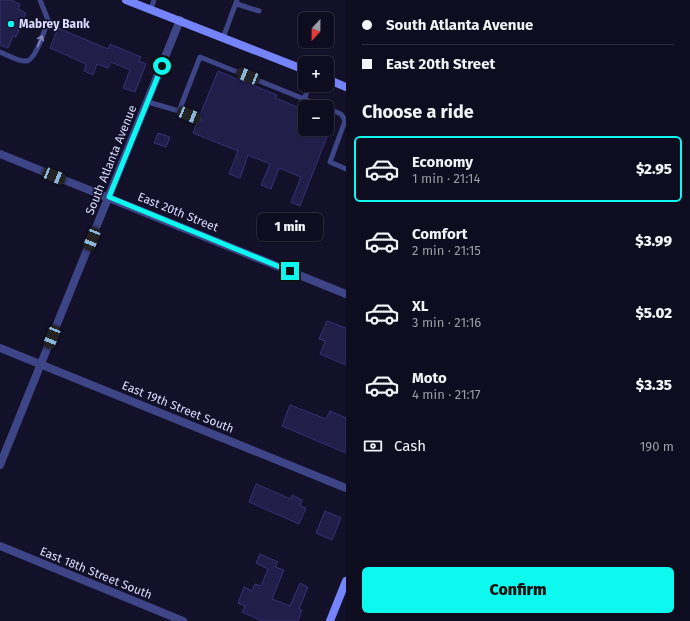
<!DOCTYPE html>
<html lang="en">
<head>
<meta charset="utf-8">
<style>
	body { margin:0; font-family:"Fira Sans",sans-serif; background:#171628; color:#f1f3f6; height:100vh; display:flex; flex-direction:column; font-size:15px; white-space:nowrap }
	* { box-sizing:border-box; margin:0 }
	p { font-size:13px; color:#9b9ca4 }
	.icon { flex:none; width:22px; height:22px; fill:none; stroke:currentColor; stroke-width:2; stroke-linecap:round; stroke-linejoin:round }
	.map { position:relative; flex:1; overflow:hidden }
	.sheet { display:flex; flex-direction:column; background:#0e0d1f; width:344px }
	.sheet>* { flex:none }
	.top-card { display:grid; align-content:center; height:88px; padding:0 16px; background:#0e0d1f }
	.needle { width:26px; rotate:202deg }
	.controls { position:absolute; left:298px; top:12px; display:grid; gap:8px }
	.controls a { display:grid; place-items:center; width:36px; height:36px; border-radius:6px; background:#0e0d1f; box-shadow:0 1px 3px #0004,0 0 0 1px #2e2d3d; font-size:20px }
	.end { position:absolute; width:18px; height:18px; margin:-9px; border:5px solid #0df8ef; background:#111; box-shadow:0 0 0 2px #111 }
	.from { border-radius:50% }
	.bubble { position:absolute; height:28px; border-radius:6px; background:#0e0d1f; box-shadow:0 1px 3px #0004,0 0 0 1px #2e2d3d; font-size:13px; font-weight:800; line-height:28px; text-align:center }
	.car { position:absolute; width:12px; height:24px; margin:-12px -6px; border-radius:5px; box-shadow:0 0 3px 1px #0007; background:linear-gradient(#222 24%,#8ab4d8 0 40%,#222 0 76%,#8ab4d8 0 86%,#222 0) }
	.top-card b { display:flex; align-items:center; gap:14px; height:38px; font-size:15px }
	.top-card b+b { border-top:1px solid #2e2d3d }
	.top-card i { width:10px; height:10px; background:#f1f3f6 }
	ul { padding:0; list-style:none }
	li { display:flex; align-items:center; gap:12px; height:66px; margin:0 8px 6px; padding:0 8px; border:2px solid transparent; border-radius:6px }
	li div { flex:1 }
	li b { display:block; font-size:15px }
	li em { font-style:normal; font-weight:800 }
	li.selected { border-color:#0df8ef }
	li>.icon { width:36px; height:36px; stroke-width:1.5 }
	h2 { padding:0 16px; font-size:18px; line-height:48px }
	.pay { display:flex; align-items:center; gap:10px; height:44px; padding:0 16px; font-size:15px }
	.pay p { margin-inline-start:auto }
	.button { display:flex; gap:8px; margin-top:auto; padding:8px 16px }
	.button a { flex:1; height:46px; border-radius:6px; background:#0df8ef; color:#111; font-size:16px; font-weight:800; line-height:46px; text-align:center }
	main { display:flex; flex:1; min-height:0 }
	.map>svg:first-child { display:block }
</style>
</head>
<body>
<main>
<div class="map">
<svg width="346" height="621" viewBox="0 0 346 621">
	<rect width="100%" height="100%" fill="#121129"/>
	<path fill="#211e4a" stroke="#353175" d="M0 0H11L20 4 18 9 26 13 16 37 13 36 8 48 0 45Z
		M58 28 108 49 110 44 141 57 139 61 146 64 135 92 123 88 130 70 111 62 108 68 97 64 93 75 84 71 86 64 50 48Z
		M218 71 277 95 275 98 305 110V129H330L300 206 291 202 301 177 279 168 271 189 261 185 270 164 248 155 240 178 229 174 238 151 193 133 197 123 203 121 200 115Z
		M158 133 170 137 166 147 154 143Z
		M327 321 346 328V365L320 354 325 341 319 339Z
		M290 405 326 419 330 411 346 418V453L282 426Z
		M256 484 291 499 292 495 302 500 300 506 306 508 299 524 249 502Z
		M325 511 341 518 332 540 316 533Z
		M260 554 278 562 275 567 284 570 272 599 290 606 300 583 308 587 299 609 302 610 298 621H262L242 612 245 606 238 603 244 587 252 591 255 584 261 586 268 569 256 563Z"/>
	<g fill="none" stroke-linecap="round" stroke-linejoin="round">
		<path stroke="#3e4587" stroke-width="5" d="M237 4 259 11
			M151 9 154 0
			M223 38 237 0
			M0 52C8 55 18 62 27 61 36 59 45 29 48 20L40 0
			M310 85 304 99 324 107
			M148 102 179 111 199 119
			M327 108 341 114 346 122
			M179 111 200 57 304 99
			M345 121 330 162 346 169"/>
		<path stroke="#3e4587" stroke-width="8" d="M0 154 346 294
			M0 348 346 488
			M0 465 180 20
			M0 546 183 621"/>
		<path stroke="#7584fb" stroke-width="8" d="M126 0 305 70
			M327 79 346 87
			M330 621 346 581"/>
	</g>
	<defs><path id="oneway-shaft" d="M-6 0H5M1.5-3L5.5 0L1.5 3" fill="none" stroke-width="1.6" stroke-linecap="round" stroke-linejoin="round"/></defs>
	<use stroke="#8589bd" href="#oneway-shaft" transform="translate(40 41) rotate(-68)"/>
	<g fill="none" stroke-linecap="round" stroke-linejoin="round">
		<path stroke="#0df8ef" stroke-width="5" d="M162 66 109 197 290 271"/>
	</g>
	<circle fill="#0df8ef" stroke="#121129" stroke-width="1.5" cx="11" cy="24" r="4"/>
	<g text-anchor="middle" dominant-baseline="central" stroke-width="3" stroke-linejoin="round" paint-order="stroke">
		<g font-size="12" font-weight="bold" fill="#dbdcfe" stroke="#121129" text-anchor="start">
			<text x="19" y="24">Mabrey Bank</text>
		</g>
		<g font-size="12" fill="#dbdcfe" stroke="#121129">
			<text transform="translate(111 160) rotate(-68)">South Atlanta Avenue</text>
			<text transform="translate(178 212) rotate(22)">East 20th Street</text>
			<text transform="translate(178 407) rotate(22)">East 19th Street South</text>
			<text transform="translate(96 573) rotate(22)">East 18th Street South</text>
		</g>
	</g>
</svg>
<div class="controls">
<a><svg class="needle" viewBox="-14 -14 28 28"><path d="M0-13l5 13h-10z" fill="#e53935"/><path d="M0 13l5-13h-10z" fill="#9b9ca4"/></svg></a>
<a>+</a>
<a>−</a>
</div>
<i class="end from" style="left:162px;top:66px"></i>
<i class="end" style="left:290px;top:271px"></i>
<div class="bubble" style="left:257px;top:213px;width:66px">1 min</div>
<i class="car" style="left:248px;top:76px;rotate:292deg"></i>
<i class="car" style="left:189px;top:115px;rotate:112deg"></i>
<i class="car" style="left:54px;top:176px;rotate:112deg"></i>
<i class="car" style="left:92px;top:239px;rotate:202deg"></i>
<i class="car" style="left:52px;top:337px;rotate:202deg"></i>
</div>
<section class="sheet">
<div class="top-card">
<b><i class="from"></i>South Atlanta Avenue</b>
<b><i></i>East 20th Street</b>
</div>
<h2>Choose a ride</h2>
<ul>
<li class="selected"><svg class="icon" aria-label="car" viewBox="0 0 24 24"><path d="M5 17H2v-5l4-1 3-4h7l3 4 3 1v5h-3M9 17h6M6 11h13"/><circle cx="7" cy="17" r="2"/><circle cx="17" cy="17" r="2"/></svg><div><b>Economy</b><p>1 min · 21:14</p></div><em>$2.95</em></li>
<li><svg class="icon" aria-label="car" viewBox="0 0 24 24"><path d="M5 17H2v-5l4-1 3-4h7l3 4 3 1v5h-3M9 17h6M6 11h13"/><circle cx="7" cy="17" r="2"/><circle cx="17" cy="17" r="2"/></svg><div><b>Comfort</b><p>2 min · 21:15</p></div><em>$3.99</em></li>
<li><svg class="icon" aria-label="car" viewBox="0 0 24 24"><path d="M5 17H2v-5l4-1 3-4h7l3 4 3 1v5h-3M9 17h6M6 11h13"/><circle cx="7" cy="17" r="2"/><circle cx="17" cy="17" r="2"/></svg><div><b>XL</b><p>3 min · 21:16</p></div><em>$5.02</em></li>
<li><svg class="icon" aria-label="car" viewBox="0 0 24 24"><path d="M5 17H2v-5l4-1 3-4h7l3 4 3 1v5h-3M9 17h6M6 11h13"/><circle cx="7" cy="17" r="2"/><circle cx="17" cy="17" r="2"/></svg><div><b>Moto</b><p>4 min · 21:17</p></div><em>$3.35</em></li>
</ul>
<div class="pay"><svg class="icon" aria-label="cash" viewBox="0 0 24 24"><path d="M3 7h18v10H3z"/><circle cx="12" cy="12" r="2"/></svg>Cash<p>190 m</p></div>
<div class="button"><a>Confirm</a></div>
</section>
</main>
</body>
</html>
